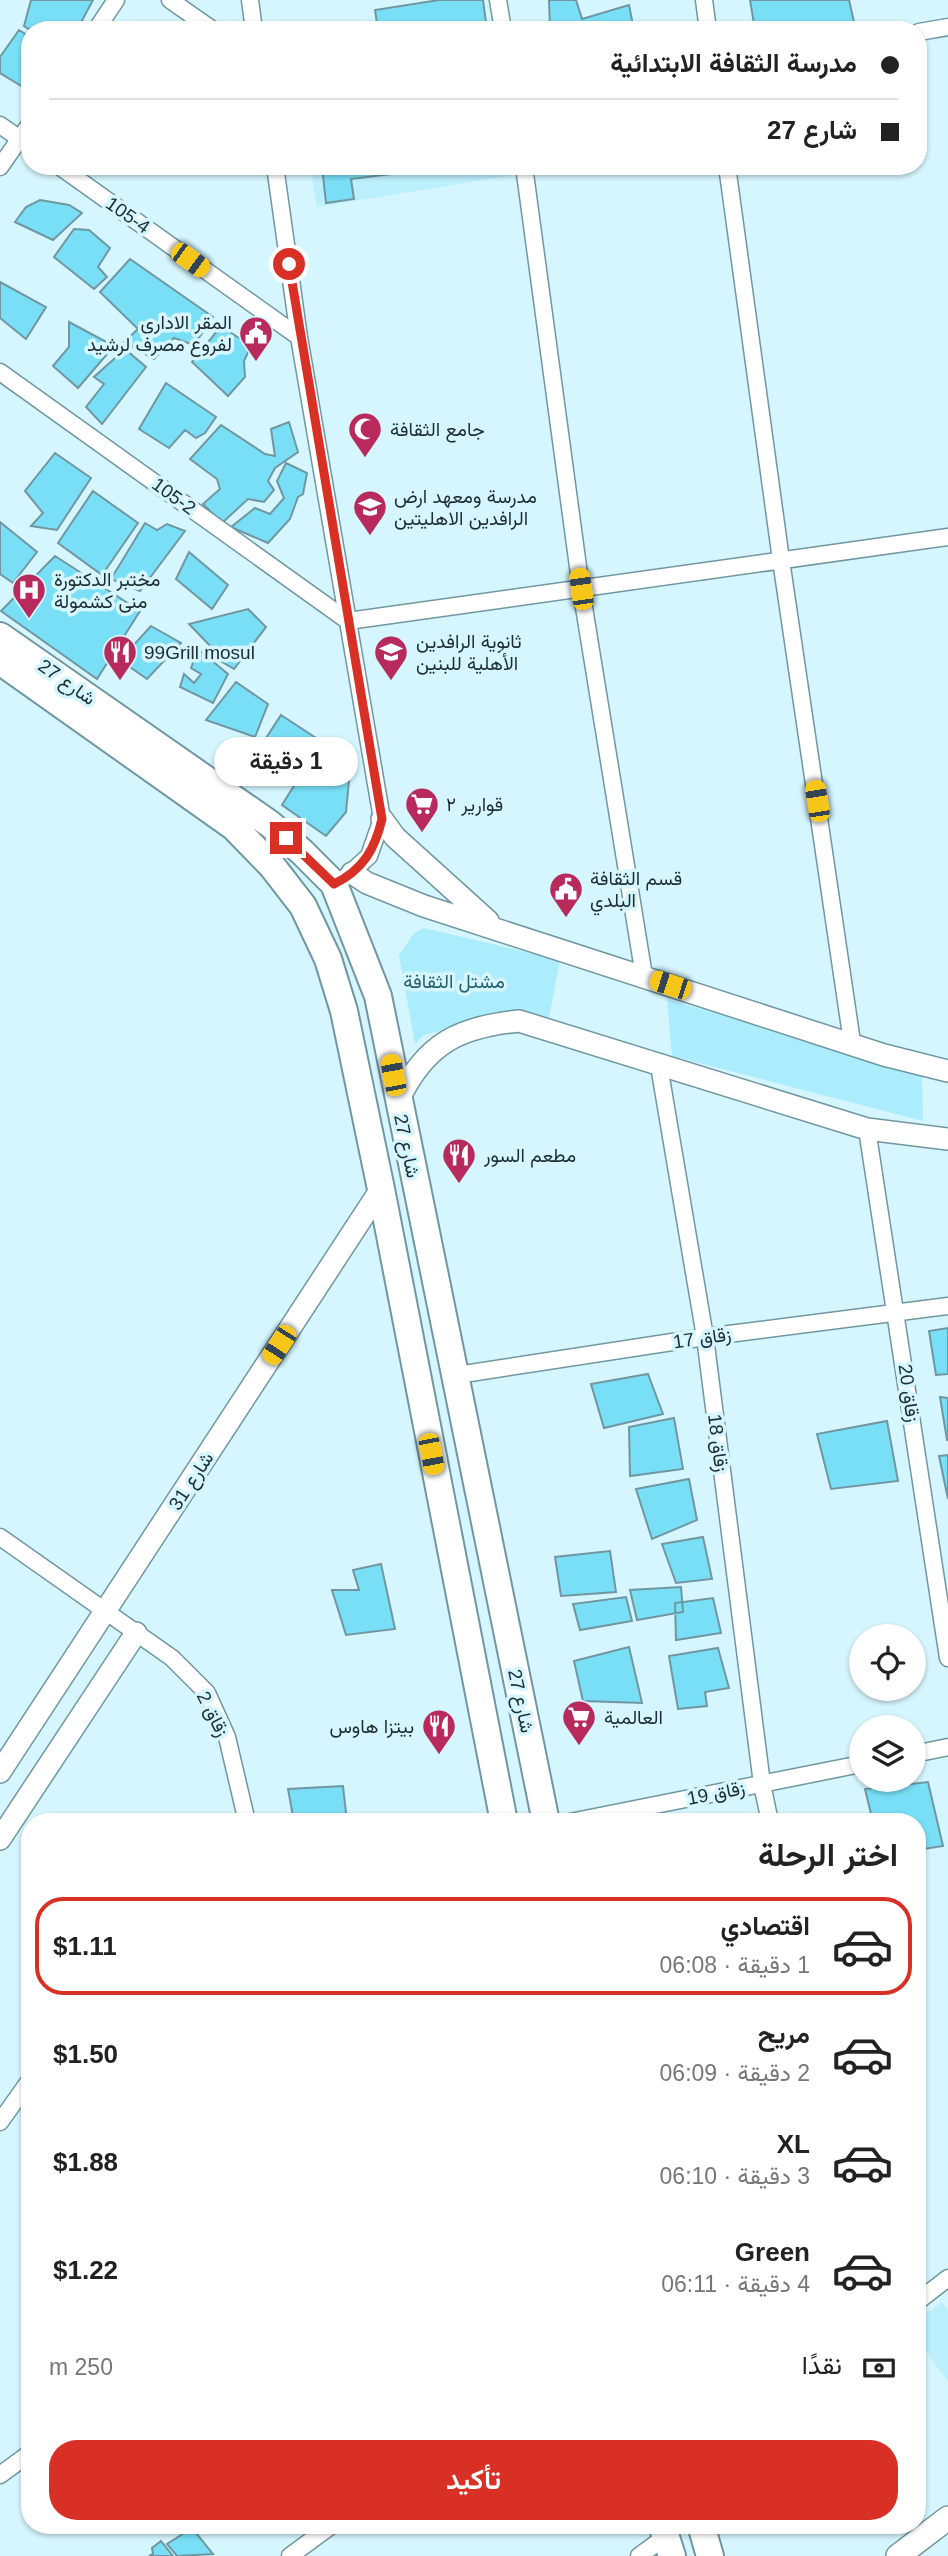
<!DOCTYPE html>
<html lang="ar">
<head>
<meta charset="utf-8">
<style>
	body { margin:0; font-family:Helvetica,Vazirmatn,sans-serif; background:#f2f2f2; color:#222; direction:rtl; height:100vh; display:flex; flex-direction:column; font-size:26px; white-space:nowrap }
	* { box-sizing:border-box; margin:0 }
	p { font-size:23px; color:#767676 }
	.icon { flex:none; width:38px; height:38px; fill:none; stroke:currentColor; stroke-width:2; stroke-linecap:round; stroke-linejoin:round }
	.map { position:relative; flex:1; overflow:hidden; direction:ltr }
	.side { position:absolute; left:21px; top:1813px; width:905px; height:721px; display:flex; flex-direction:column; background:#fff; border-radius:28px; box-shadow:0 2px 5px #0004; direction:rtl }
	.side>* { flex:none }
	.banner { position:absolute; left:21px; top:21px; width:906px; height:154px; border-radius:28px; box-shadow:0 2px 5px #0004; direction:rtl; display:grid; align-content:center; height:154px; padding:0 28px; background:#fff }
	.controls { position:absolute; left:849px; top:1624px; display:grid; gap:14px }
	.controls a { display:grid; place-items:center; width:77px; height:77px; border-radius:50%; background:#fff; box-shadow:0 2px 5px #0004; font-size:35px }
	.end { position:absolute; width:32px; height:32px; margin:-16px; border:9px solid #d93025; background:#fff; box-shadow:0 0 0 4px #fff }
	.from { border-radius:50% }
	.bubble { position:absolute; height:49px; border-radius:24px; background:#fff; box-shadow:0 2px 5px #0004; font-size:23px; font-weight:600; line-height:49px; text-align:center; direction:rtl }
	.car { position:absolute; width:21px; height:42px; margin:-21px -10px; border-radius:9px; box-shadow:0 0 5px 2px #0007; background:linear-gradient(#f5c518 24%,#345 0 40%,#f5c518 0 76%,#345 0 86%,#f5c518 0) }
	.banner b { display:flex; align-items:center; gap:24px; height:66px; font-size:26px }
	.banner b+b { border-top:2px solid #e0e0e0 }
	.banner i { width:18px; height:18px; background:#222 }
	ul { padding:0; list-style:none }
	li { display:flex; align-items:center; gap:21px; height:98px; margin:0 14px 10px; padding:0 14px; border:4px solid transparent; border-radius:28px }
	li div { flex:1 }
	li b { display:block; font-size:26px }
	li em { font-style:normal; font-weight:600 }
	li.current { border-color:#d93025 }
	li>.icon { width:63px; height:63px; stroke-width:1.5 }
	h2 { padding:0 28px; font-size:32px; line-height:84px }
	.pay { display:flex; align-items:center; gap:18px; height:77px; padding:0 28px; font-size:26px }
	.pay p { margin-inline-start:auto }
	.button { display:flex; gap:14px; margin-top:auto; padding:14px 28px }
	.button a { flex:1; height:80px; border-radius:28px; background:#d93025; color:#fff; font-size:28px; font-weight:600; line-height:80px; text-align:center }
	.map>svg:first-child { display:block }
</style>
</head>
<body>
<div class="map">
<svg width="948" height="2556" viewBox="0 0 948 2556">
	<rect width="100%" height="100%" fill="#d5f6fe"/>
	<path fill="#bceffc" d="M310 166H506L508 176 317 207Z
		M942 2302 948 2310V2382L917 2339V2320Z"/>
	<path fill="#abecfd" d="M424 928 560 960 549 1018 514 1011 424 1035 415 1044 399 955 414 933Z
		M667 999 922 1074 923 1121 672 1056Z"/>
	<path fill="#78dff7" stroke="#7097a1" stroke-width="2" d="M31 0H93L77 30H30L24 26Z
		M439 0H483L487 30H378L375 10Z
		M549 0H576L582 19 629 5 634 30H550Z
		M750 0H849L855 26 839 30H755Z
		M19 30 30 37 28 90 0 73V57Z
		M322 166H423V170L351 179 354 199 326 203Z
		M40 200 69 205 82 213 53 240 15 222 26 207Z
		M74 229 89 230 110 248 98 267 107 277 94 289 54 257Z
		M130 259 213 317 194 345 174 338 154 359 124 342 138 329 100 292Z
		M0 282 46 307 26 339 0 318Z
		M69 322 114 346 78 388 53 366 69 347Z
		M221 326 251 346 244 361 245 377 228 396 192 362Z
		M125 349 146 367 102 424 86 407 104 384 94 377Z
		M166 383 216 417 205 433 196 438 185 430 169 448 139 429Z
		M289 422 298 452 275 468 268 481 274 490 264 502 248 499 222 523 203 504 220 489 217 479 190 459 221 425 265 454 275 456 271 429Z
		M55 453 91 478 57 530 31 526 43 513 25 491Z
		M286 463 307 473 303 494 298 497 290 519 268 543 231 527 255 508 270 514 284 498 277 481Z
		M93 491 138 523 102 575 58 543Z
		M0 522 37 552 13 583 0 574Z
		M145 523 157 530 167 524 185 531 140 591 111 579Z
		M189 552 228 585 212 609 176 579Z
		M55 556 140 611 97 679 1 611Z
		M248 609 266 627 234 669 217 659 216 652 189 624Z
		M151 626 181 643 147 679 120 660Z
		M198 649 228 674 213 703 180 687 184 674 194 683 201 674 191 668Z
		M236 682 268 704 255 737 206 720Z
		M281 715 316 738 288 776 257 752Z
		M322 741 351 760 346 812 326 836 282 805Z
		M948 1328V1374L936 1375 929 1331Z
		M648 1374 663 1414 604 1428 591 1384Z
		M940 1397 948 1398V1440H947Z
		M674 1418 683 1469 630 1476 629 1427Z
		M887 1421 898 1481 831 1489 817 1434Z
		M948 1455V1499L939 1456Z
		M689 1479 697 1520 652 1539 636 1489Z
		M703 1537 712 1579 676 1583 662 1544Z
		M610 1551 616 1592 561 1596 555 1557Z
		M381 1564 395 1629 346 1635 332 1590H359L353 1570Z
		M681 1587 683 1612 637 1620 630 1590Z
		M626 1597 632 1621 580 1630 573 1604Z
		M713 1598 721 1633 676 1640 675 1603Z
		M629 1647 642 1703 583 1701 574 1661Z
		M718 1648 729 1688 705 1692 707 1706 678 1709 669 1656Z
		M928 1782 943 1846 917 1850V1822H873L865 1789Z
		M343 1786 347 1822H294L288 1789Z
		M192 2528 213 2554 177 2556 167 2544Z
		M161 2541 173 2556H149L153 2554 152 2548Z"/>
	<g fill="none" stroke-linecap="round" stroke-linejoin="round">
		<g stroke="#7097a1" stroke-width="19">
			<path id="minor" d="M170 0 213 30
				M250 0 254 30
				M498 0 503 30
				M704 0 708 30
				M96 30 116 0
				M919 32 948 27
				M0 125 30 146
				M59 166 299 337
				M275 166 299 337 382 819 369 856 346 877
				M524 166 581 589 644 976
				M727 166 781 560 852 1042
				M0 167 30 124
				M0 372 348 621 948 537
				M659 1066 705 1337 762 1784 770 1822
				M867 1129 948 1658
				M457 1375 705 1337 948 1306
				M0 1537 172 1658 207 1693 227 1737 247 1822
				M914 1754 948 1747
				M570 1822 861 1764
				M0 2122 30 2080
				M917 2302 948 2278
				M0 2475 30 2453
				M290 2556 332 2525
				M639 2556 665 2537"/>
		</g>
		<g stroke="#7097a1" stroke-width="24">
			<path id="tertiary" d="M382 819 395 837 488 921
				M352 873 367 883 424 906 884 1055 948 1071
				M398 1101C425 1044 458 1027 519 1021L867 1129 948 1139
				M0 1772 381 1189
				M0 1839 136 1633"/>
		</g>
		<g stroke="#7097a1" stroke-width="26">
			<path id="secondary" d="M898 2556 948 2518"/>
		</g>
		<g stroke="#7097a1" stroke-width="30">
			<path id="primary" d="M0 636 270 824 302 852 334 884 378 996 546 1822
				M0 661 234 827 272 866 303 906 328 959 344 1011 381 1189 504 1822
				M662 2525 672 2556
				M701 2525 710 2556"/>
		</g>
		<use href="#minor" stroke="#fff" stroke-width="16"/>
		<use href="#tertiary" stroke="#fff" stroke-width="21"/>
		<use href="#secondary" stroke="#fff" stroke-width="23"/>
		<use href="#primary" stroke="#fff" stroke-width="26"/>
	</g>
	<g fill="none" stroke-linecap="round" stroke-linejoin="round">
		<path stroke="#d93025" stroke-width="9" d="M286 838 334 884C363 870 375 849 382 819L289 264"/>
	</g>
	<defs>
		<g id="civic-pin" transform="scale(1.75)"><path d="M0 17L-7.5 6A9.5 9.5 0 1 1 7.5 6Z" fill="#b82a5c" stroke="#d5f6fe"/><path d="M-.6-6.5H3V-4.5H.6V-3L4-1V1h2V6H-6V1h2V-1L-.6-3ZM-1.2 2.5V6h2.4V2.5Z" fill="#fff"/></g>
		<g id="mosque-pin" transform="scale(1.75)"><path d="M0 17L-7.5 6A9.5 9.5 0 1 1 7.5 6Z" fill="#b82a5c" stroke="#d5f6fe"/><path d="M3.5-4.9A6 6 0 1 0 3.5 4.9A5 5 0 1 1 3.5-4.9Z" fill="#fff"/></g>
		<g id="school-pin" transform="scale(1.75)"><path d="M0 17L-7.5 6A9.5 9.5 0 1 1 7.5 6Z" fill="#b82a5c" stroke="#d5f6fe"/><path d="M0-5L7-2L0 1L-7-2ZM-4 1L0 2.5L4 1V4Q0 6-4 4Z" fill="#fff"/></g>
		<g id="hospital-pin" transform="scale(1.75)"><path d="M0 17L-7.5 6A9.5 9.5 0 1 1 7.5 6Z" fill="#b82a5c" stroke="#d5f6fe"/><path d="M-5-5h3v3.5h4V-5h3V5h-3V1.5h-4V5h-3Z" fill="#fff"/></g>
		<g id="restaurant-pin" transform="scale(1.75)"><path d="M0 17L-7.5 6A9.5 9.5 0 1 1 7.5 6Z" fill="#b82a5c" stroke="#d5f6fe"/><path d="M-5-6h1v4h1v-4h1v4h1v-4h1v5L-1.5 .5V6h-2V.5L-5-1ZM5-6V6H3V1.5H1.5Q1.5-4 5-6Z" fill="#fff"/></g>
		<g id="supermarket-pin" transform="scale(1.75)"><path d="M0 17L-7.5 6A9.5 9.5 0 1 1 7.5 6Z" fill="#b82a5c" stroke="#d5f6fe"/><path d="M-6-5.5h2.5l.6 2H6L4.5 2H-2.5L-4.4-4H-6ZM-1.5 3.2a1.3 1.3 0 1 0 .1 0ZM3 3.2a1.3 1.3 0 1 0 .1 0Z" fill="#fff"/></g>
	</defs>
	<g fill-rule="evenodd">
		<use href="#civic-pin" x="256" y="333"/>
		<use href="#mosque-pin" x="365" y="429"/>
		<use href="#school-pin" x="370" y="507"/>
		<use href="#hospital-pin" x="29" y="590"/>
		<use href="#restaurant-pin" x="120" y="652"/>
		<use href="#school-pin" x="391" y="652"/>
		<use href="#supermarket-pin" x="422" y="804"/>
		<use href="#civic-pin" x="566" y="889"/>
		<use href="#restaurant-pin" x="459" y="1155"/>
		<use href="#supermarket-pin" x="579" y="1717"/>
		<use href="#restaurant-pin" x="439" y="1726"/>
	</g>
	<g text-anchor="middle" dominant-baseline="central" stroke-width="7" stroke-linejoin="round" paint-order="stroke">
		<g font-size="19" fill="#1d2d31" stroke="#d5f6fe">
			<text transform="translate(128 215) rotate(35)">105-4</text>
			<text transform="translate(174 496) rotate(36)">105-2</text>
			<text transform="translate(67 682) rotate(35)">شارع 27</text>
			<text transform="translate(407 1146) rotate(78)">شارع 27</text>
			<text transform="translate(702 1338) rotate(-8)">زقاق 17</text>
			<text transform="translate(909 1393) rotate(82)">زقاق 20</text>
			<text transform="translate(718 1443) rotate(83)">زقاق 18</text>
			<text transform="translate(191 1481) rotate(-57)">شارع 31</text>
			<text transform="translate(521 1701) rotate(78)">شارع 27</text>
			<text transform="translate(213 1714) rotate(63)">زقاق 2</text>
			<text transform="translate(716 1793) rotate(-11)">زقاق 19</text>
		</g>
		<g font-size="19" fill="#1d2d31" stroke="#d5f6fe" text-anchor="start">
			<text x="232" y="322" text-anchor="end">المقر الاداري<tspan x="232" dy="22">لفروع مصرف لرشيد</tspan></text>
			<text x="390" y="429">جامع الثقافة</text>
			<text x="394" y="496">مدرسة ومعهد ارض<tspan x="394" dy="22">الرافدين الاهليتين</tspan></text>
			<text x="54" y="579">مختبر الدكتورة<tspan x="54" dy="22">منى كشمولة</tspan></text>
			<text x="416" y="641">ثانوية الرافدين<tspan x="416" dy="22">الأهلية للبنين</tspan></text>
			<text x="144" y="652">99Grill mosul</text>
			<text x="446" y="804">قوارير ٢</text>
			<text x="590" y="878">قسم الثقافة<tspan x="590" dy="22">البلدي</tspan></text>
			<text x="484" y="1155">مطعم السور</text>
			<text x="604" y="1717">العالمية</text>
			<text x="414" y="1726" text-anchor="end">بيتزا هاوس</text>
		</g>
		<g font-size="19" fill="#26606d" stroke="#d5f6fe">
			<text x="454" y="981">مشتل الثقافة</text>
		</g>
	</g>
</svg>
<div class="controls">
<a><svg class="icon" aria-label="locate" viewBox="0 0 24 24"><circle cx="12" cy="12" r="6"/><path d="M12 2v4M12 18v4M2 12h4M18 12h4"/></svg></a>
<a><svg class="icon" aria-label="layers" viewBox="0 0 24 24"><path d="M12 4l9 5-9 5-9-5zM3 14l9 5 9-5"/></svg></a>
</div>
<i class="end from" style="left:289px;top:264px"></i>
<i class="end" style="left:286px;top:838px"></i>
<div class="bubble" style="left:214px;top:737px;width:144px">1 دقيقة</div>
<i class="car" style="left:190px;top:260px;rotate:126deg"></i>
<i class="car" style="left:581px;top:589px;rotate:352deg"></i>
<i class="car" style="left:817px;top:801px;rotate:351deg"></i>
<i class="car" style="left:670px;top:985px;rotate:288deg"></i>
<i class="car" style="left:393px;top:1075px;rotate:349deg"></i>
<i class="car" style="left:279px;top:1345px;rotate:213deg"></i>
<i class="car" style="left:431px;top:1454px;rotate:169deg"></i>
<div class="banner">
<b><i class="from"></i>مدرسة الثقافة الابتدائية</b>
<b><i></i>شارع 27</b>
</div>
<section class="side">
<h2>اختر الرحلة</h2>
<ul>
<li class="current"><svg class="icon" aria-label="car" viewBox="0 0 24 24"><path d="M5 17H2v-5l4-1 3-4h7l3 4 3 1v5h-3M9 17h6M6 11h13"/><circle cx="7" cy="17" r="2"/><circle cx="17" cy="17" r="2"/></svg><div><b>اقتصادي</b><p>1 دقيقة · 06:08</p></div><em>$1.11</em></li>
<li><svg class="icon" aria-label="car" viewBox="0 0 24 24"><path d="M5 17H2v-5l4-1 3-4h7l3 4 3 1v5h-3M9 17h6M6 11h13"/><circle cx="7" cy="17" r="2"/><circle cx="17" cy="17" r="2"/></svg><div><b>مريح</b><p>2 دقيقة · 06:09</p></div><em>$1.50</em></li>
<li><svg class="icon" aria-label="car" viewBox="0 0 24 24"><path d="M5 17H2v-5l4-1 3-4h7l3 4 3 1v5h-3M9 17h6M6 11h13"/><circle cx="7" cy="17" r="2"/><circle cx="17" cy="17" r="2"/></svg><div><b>XL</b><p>3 دقيقة · 06:10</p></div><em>$1.88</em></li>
<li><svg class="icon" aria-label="car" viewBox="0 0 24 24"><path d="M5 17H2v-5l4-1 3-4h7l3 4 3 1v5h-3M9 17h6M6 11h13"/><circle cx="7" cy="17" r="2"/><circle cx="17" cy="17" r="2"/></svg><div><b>Green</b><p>4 دقيقة · 06:11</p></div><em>$1.22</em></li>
</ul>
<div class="pay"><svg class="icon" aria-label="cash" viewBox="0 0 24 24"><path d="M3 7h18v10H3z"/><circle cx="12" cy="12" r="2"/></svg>نقدًا<p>250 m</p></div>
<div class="button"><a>تأكيد</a></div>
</section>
</div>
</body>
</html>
